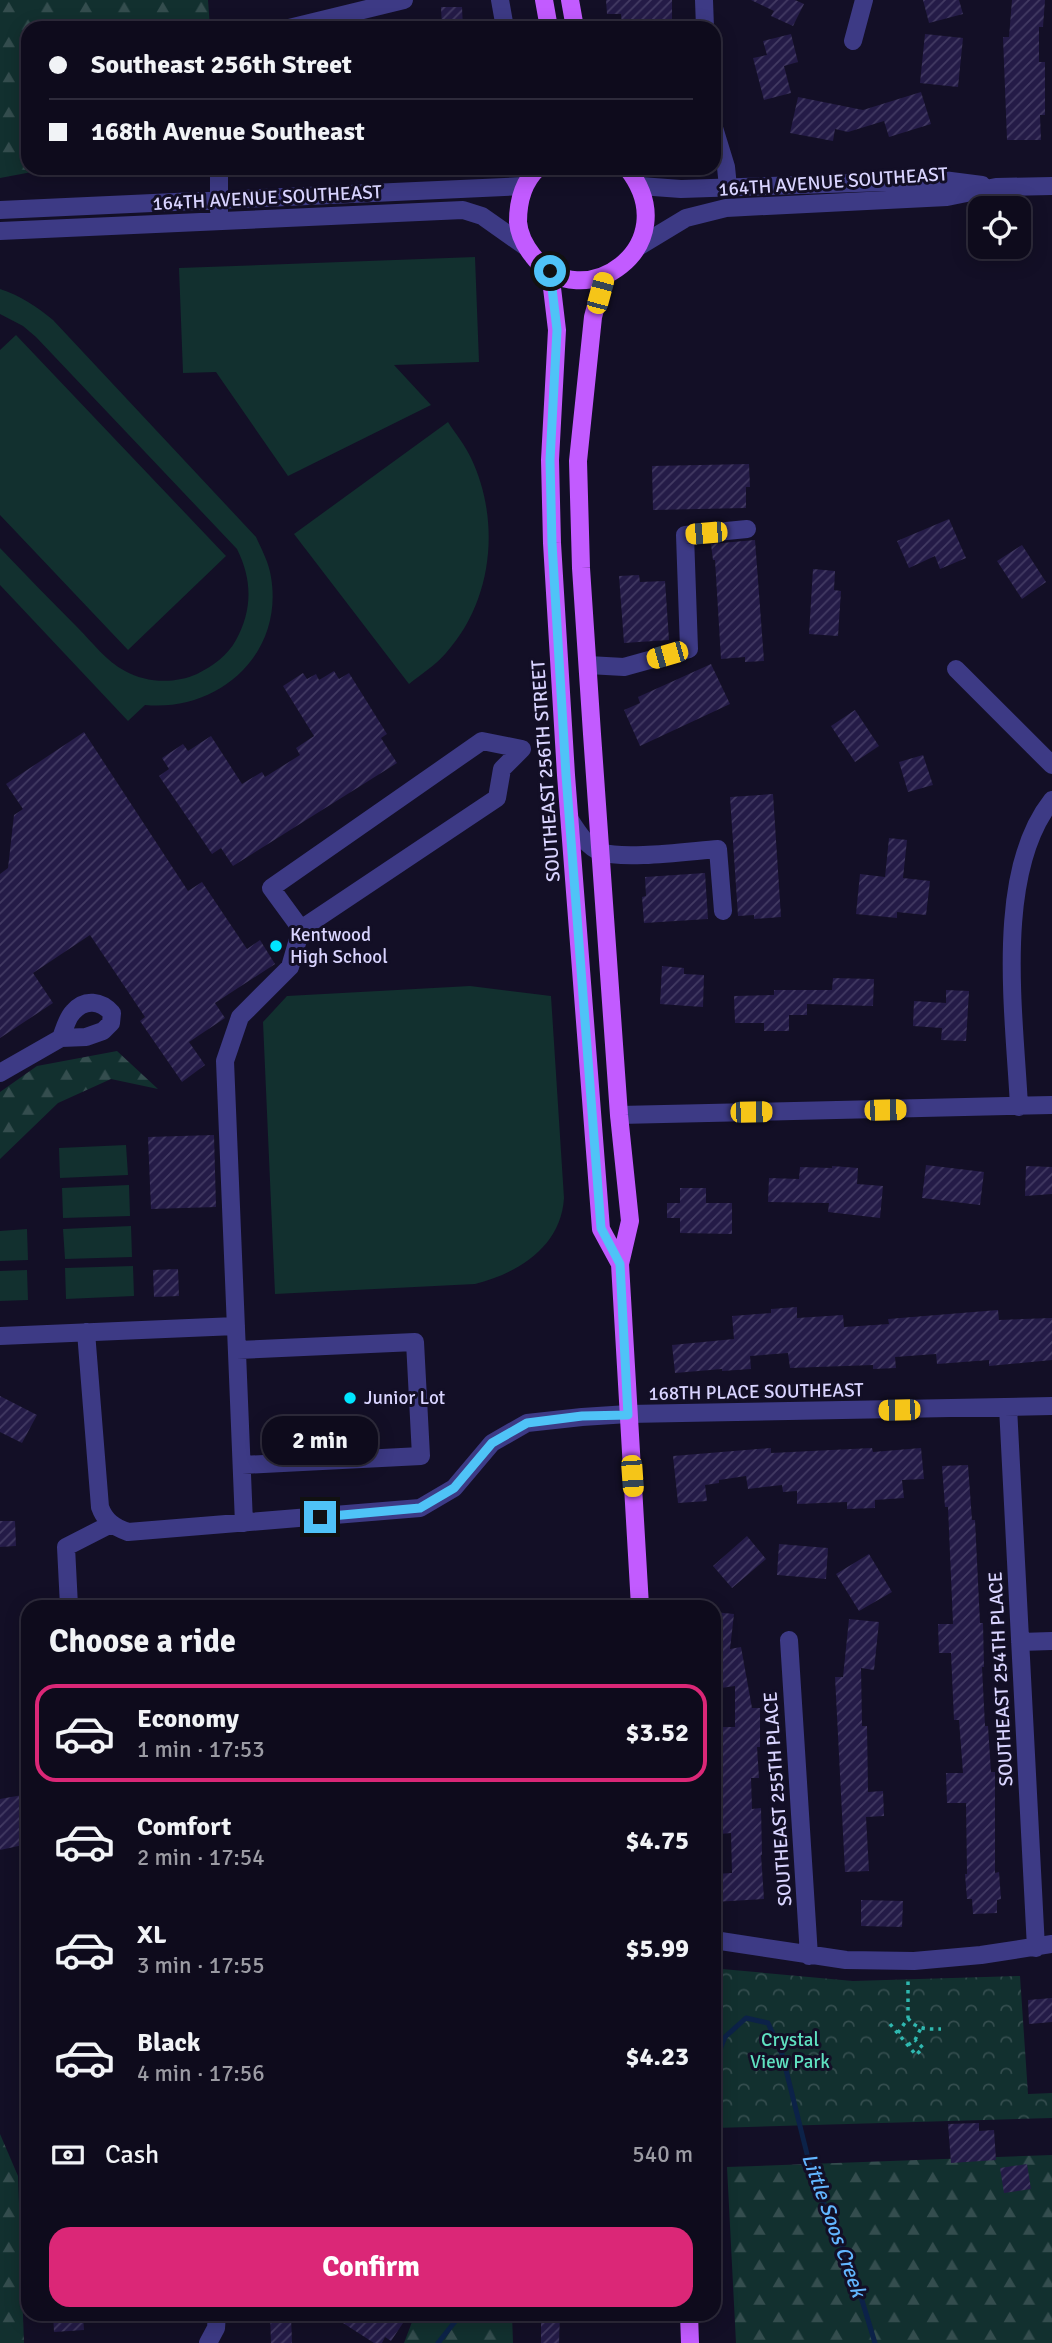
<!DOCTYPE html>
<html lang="en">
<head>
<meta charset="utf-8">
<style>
	body { margin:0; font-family:Signika,sans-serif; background:#1c1929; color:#f1f3f6; height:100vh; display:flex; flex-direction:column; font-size:26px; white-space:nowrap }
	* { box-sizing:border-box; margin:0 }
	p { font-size:23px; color:#9b9ba3 }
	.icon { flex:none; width:38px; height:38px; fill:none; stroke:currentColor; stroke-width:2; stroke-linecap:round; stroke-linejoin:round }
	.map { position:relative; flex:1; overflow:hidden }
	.panel { position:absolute; left:21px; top:1600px; width:700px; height:721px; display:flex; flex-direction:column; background:#0e0b1c; border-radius:21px; box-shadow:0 4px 18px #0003,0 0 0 2px #2e2b3b }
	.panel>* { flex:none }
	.banner { position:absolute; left:21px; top:21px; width:700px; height:154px; border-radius:21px; box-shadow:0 4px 18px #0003,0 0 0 2px #2e2b3b; display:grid; align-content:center; height:154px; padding:0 28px; background:#0e0b1c }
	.buttons { position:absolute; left:968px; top:196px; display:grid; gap:14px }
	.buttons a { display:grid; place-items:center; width:63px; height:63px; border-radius:14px; background:#0e0b1c; box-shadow:0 4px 18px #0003,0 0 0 2px #2e2b3b; font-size:35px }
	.end { position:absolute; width:32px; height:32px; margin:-16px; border:9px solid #4fc3f7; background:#111; box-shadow:0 0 0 4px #111 }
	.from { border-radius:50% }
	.bubble { position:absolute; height:49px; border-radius:21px; background:#0e0b1c; box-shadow:0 4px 18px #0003,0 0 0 2px #2e2b3b; font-size:23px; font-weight:700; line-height:49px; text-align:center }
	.car { position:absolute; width:21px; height:42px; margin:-21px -10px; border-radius:9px; box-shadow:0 0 5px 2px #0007; background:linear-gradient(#f5c518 24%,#345 0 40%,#f5c518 0 76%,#345 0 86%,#f5c518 0) }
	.banner b { display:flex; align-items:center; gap:24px; height:66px; font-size:26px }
	.banner b+b { border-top:2px solid #2e2b3b }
	.banner i { width:18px; height:18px; background:#f1f3f6 }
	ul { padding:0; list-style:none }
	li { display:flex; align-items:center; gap:21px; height:98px; margin:0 14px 10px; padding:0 14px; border:4px solid transparent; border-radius:21px }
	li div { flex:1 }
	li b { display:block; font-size:26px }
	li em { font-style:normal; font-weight:700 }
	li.on { border-color:#db2777 }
	li>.icon { width:63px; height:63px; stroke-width:1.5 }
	h2 { padding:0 28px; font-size:32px; line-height:84px }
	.pay { display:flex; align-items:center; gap:18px; height:77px; padding:0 28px; font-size:26px }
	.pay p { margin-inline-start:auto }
	.action { display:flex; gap:14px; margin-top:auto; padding:14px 28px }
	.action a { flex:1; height:80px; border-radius:21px; background:#db2777; color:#fff; font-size:28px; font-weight:700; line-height:80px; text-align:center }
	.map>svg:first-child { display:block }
</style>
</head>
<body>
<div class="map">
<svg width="1052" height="2343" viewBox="0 0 1052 2343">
	<defs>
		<pattern id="forest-firs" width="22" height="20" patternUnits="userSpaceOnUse" patternTransform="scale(1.75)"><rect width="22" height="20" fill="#12302f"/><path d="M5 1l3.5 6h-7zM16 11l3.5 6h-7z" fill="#344d4e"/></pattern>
		<pattern id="park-crowns" width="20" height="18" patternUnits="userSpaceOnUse" patternTransform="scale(1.75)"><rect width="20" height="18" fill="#12302f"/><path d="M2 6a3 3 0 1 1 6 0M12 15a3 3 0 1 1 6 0" fill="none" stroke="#344d4e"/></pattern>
		<pattern id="building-hatch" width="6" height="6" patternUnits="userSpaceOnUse" patternTransform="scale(1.75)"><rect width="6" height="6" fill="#241b47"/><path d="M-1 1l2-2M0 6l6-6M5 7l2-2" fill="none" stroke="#433b63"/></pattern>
	</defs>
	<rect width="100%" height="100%" fill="#130f26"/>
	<path fill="#12302f" d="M475 257 479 362 394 365 431 405 288 476 216 372 183 373 179 268Z
		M0 289C21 296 36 306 53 320L256 537C262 550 269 563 271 577 284 654 219 712 145 705L128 721 0 585V548C26 575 52 602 78 628 93 643 106 661 125 671 146 683 175 684 197 674 213 666 228 655 236 640 253 609 252 579 237 549L36 337 23 326 0 314Z
		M16 335 226 556 128 650 0 515V350Z
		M448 422C455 433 465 445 471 458 501 521 493 601 446 653 436 665 421 674 409 684L294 534Z
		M470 986 551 996 564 1198C561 1247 518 1273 475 1284L275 1294 263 1022 287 996Z
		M126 1145 128 1175 60 1178 59 1148Z
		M129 1185 130 1216 63 1218 62 1188Z
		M131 1226 132 1257 65 1259 63 1229Z
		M27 1229 28 1260 0 1261V1231Z
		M133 1266 134 1296 66 1299 65 1268Z
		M27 1270 28 1300 0 1301V1271Z"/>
	<path fill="url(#forest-firs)" d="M0 0H208L210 28H28V168H53L0 178Z
		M117 1051 158 1089 111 1079 58 1103 0 1159V1092L37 1066Z
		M0 2134 18 2176 24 2343H0Z
		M1052 2155V2343H736L727 2167Z
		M415 2314H512L513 2343H404Z"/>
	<path fill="url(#park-crowns)" d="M722 1969 853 1981 1020 1976 1028 2094 1052 2093V2118L714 2128V1971Z"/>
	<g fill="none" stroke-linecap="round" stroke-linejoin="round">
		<path stroke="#0c2248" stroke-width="5" d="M714 2064 725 2037 746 2018 768 2023 782 2054 813 2178 854 2274 875 2343
			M438 2343 461 2314"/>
	</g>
	<path fill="url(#building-hatch)" d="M606 0H672V28H622L621 14H607Z
		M751 0H795L804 4 793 26 771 16 774 11Z
		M923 0H959L963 14 929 23Z
		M1012 0H1045L1043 27H1039V62H1045V115H1040L1041 140H1007L1003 37H1009Z
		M441 7H462L463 28H442Z
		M791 34 798 62 784 66 791 93 764 100 753 58 767 55 763 41Z
		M925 34 963 38 958 87 920 83Z
		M921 92 931 124 889 137 884 121 848 132 835 129 833 141 790 133 798 97 863 110Z
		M749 464 750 487H746V508L653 510 652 466Z
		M949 519 966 558 940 569 935 556 909 568 897 541Z
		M755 540 764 661 745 662V657L721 659 715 560H713L711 544Z
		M1022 545 1046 582 1022 599 997 561Z
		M813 569 835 571 834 590 841 591 838 636 809 634Z
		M639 575 640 582 665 581 669 640 624 643 619 576Z
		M711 664 730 704 640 746 624 710 640 703 638 697Z
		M334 671 339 679 349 673 387 734 381 738 397 763 233 866 221 848 212 854 159 776 169 769 162 758 183 744 188 751 211 736 242 784 262 772 265 777 300 755 296 748 314 736 283 686 303 673 307 679 316 674 319 680Z
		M855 710 879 746 855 762 831 726Z
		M84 732 188 891 202 882 247 949 260 940 275 964 215 1003 225 1018 189 1042 205 1065 182 1082 140 1021 145 1017 90 935 33 973 53 1003 0 1038V874L8 868 14 815 23 809 6 784Z
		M923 755 933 785 908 792 899 762Z
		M773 794 781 917 754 919V915L738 916 730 797Z
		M889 838 907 840 903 878 930 881 926 915 897 912V918L856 914 860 874 885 877Z
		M705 873 708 919 644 923 642 897 646 896 645 877Z
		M662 966 684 968V974L704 975 703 1007 660 1004Z
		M833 978 874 979 873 1006 807 1004V1015H789V1031H764V1023H735L734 996 774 995V990H832Z
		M946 990 969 991 966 1041 941 1040 942 1028 913 1026 914 1001 946 1003Z
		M214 1135 216 1207 151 1209 148 1137Z
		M926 1165 984 1172 980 1205 922 1198Z
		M832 1166 858 1168 857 1184 883 1186 880 1218 828 1212 829 1203 768 1202 769 1178 799 1179 800 1167 832 1168Z
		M1026 1166 1052 1167V1194L1025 1196Z
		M680 1188H706V1203H732V1234L680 1233V1218H667V1203H680Z
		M178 1269 179 1296 154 1297 153 1270Z
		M797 1307V1318L843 1315 844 1327 889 1324 888 1319 998 1310 999 1320 1052 1318V1360L989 1366V1360L937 1364 936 1354 895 1357 896 1368 873 1369V1365L790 1368 788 1353 750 1356 751 1369 722 1371V1369L675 1373 672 1345 734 1339 732 1316 771 1313V1309Z
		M0 1396 37 1415 22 1443 0 1432Z
		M771 1448V1453L872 1448 873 1452 921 1448 924 1479 902 1480 904 1498 875 1500V1508L847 1509V1502L797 1504V1491L783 1492 782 1485 748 1489 746 1476 719 1480V1483L705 1485 707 1501 678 1503 673 1456Z
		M968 1465 972 1520H975L980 1623H983L984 1667H982L985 1726H988L991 1772H995V1873L999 1872 1001 1899 997 1900V1913L973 1914 972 1899H967L965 1874H967L966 1803H947L946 1773H963L959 1720H954L951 1653H939L938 1624H953L948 1507H945L942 1466Z
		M0 1521H15L16 1546 0 1547Z
		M747 1536 766 1559 732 1588 713 1566Z
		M779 1544 828 1548 826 1579 777 1575Z
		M869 1554 892 1592 859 1611 836 1574Z
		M714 1612 734 1614 730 1649 741 1647 752 1708H760V1747H757L759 1778H751L752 1809 761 1808 762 1855H761L764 1899 714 1902V1874L732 1873 731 1833 720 1834V1806H714V1727H735V1686L714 1689Z
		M849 1619 879 1622 874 1670 861 1668 862 1726H867L868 1792 883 1791 884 1816 866 1817 869 1871 845 1872 835 1677H843Z
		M28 1794V1844L0 1850V1799Z
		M861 1900 903 1901 902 1927 861 1926Z
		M1052 1998V2022L1029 2024 1028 2000Z
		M979 2123V2131L994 2130 996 2160 951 2163 948 2124Z
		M1027 2164 1031 2189 1004 2193 1000 2168Z
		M53 2314H83L84 2330 54 2332Z
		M270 2314H291L292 2343H271Z
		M329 2314H409L391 2341 385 2337 382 2343H374Z
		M541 2314H560L559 2343H541Z"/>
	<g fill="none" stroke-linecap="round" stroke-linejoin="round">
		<path stroke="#2fb8b0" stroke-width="3.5" stroke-dasharray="3.5 5" stroke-linecap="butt" d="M908 2018C916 2030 928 2029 941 2029
			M890 2024 916 2055 923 2048 915 2040
			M898 2033 908 2018V1977
			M908 2045 915 2040 921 2028"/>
		<path stroke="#3d3a85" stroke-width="18" d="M500 0 505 28
			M704 0 705 28
			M289 28 404 0
			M853 41 864 0
			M714 128 726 167 728 187
			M640 186 681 189 943 180 982 185
			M0 210 524 186
			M219 211V168
			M0 231 463 210 482 216 526 247
			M638 247 686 218 726 208 947 197 996 187 1052 186
			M588 665 624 667 689 649 685 535 747 529
			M956 669 1052 765
			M482 741 522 749 502 769 497 798 301 929 271 888Z
			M570 820C577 831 587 847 601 852 624 860 690 851 718 849L723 911
			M0 1073 61 1038 86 1037 103 1031 111 1023 112 1013C101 1001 85 998 73 1012 67 1018 64 1030 61 1038
			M1019 1107C1015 1018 993 874 1052 800
			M619 1115 1052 1105
			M86 1332 100 1507C105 1521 114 1527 128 1532L420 1508 454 1488 492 1443 527 1423 582 1417 628 1414 1052 1406
			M0 1336 236 1326
			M237 1350 415 1342 421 1456 242 1465
			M1008 1407 1036 1948
			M244 1523 225 1061 240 1017 290 967 301 929
			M69 1606 66 1547 111 1524
			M789 1640 809 1956
			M1020 1642 1052 1641
			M714 1940 846 1960 914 1961 981 1955 1052 1944
			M208 2343 216 2328 217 2314"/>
		<path stroke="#c25bff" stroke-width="18" d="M544 0 549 28
			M570 0 575 28
			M538 168C523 182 518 201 518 222 519 234 525 246 533 256 581 320 689 246 627 168
			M550 271 557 330 550 460 552 543 566 775 601 1229 620 1264
			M604 276 593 317 578 461 581 568 592 734 619 1115 630 1221 620 1264 640 1606
			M689 2314 690 2343"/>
	</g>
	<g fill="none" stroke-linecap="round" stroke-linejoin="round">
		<path stroke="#4fc3f7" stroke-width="9" d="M320 1517 420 1508 454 1488 492 1443 527 1423 582 1416 628 1415 620 1264 601 1228 566 775 552 543 550 460 557 330 550 271"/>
	</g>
	<g fill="#00e5ff" stroke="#130f26" stroke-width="2.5">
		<circle cx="276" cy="946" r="7"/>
		<circle cx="350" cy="1398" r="7"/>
	</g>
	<g text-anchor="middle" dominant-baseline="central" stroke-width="6" stroke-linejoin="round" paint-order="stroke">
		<g font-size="19" fill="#d9d4ff" stroke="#130f26">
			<text transform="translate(833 182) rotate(-4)">164TH AVENUE SOUTHEAST</text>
			<text transform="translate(267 198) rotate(-3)">164TH AVENUE SOUTHEAST</text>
			<text transform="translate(546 771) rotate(-94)">SOUTHEAST 256TH STREET</text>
			<text transform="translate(756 1392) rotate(-1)">168TH PLACE SOUTHEAST</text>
			<text transform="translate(1001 1679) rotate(-93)">SOUTHEAST 254TH PLACE</text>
			<text transform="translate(778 1799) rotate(-94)">SOUTHEAST 255TH PLACE</text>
		</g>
		<g font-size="19" fill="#d9d4ff" stroke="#130f26" text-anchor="start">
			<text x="290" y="935">Kentwood<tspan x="290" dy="22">High School</tspan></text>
			<text x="364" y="1398">Junior Lot</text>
		</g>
		<g font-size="19" fill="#5fe0c0" stroke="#130f26">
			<text x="790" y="2040">Crystal<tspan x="790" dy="22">View Park</tspan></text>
		</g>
		<g font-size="21" font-style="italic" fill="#62b6ff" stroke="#130f26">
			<text transform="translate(834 2225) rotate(70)">Little Soos Creek</text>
		</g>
	</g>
</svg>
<div class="buttons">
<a><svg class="icon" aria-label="locate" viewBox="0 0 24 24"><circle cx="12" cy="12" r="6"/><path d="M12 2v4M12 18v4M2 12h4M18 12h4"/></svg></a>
</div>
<i class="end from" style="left:550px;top:271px"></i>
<i class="end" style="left:320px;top:1517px"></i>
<div class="bubble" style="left:262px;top:1416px;width:116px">2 min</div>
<i class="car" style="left:600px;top:293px;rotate:15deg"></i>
<i class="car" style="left:706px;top:533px;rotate:265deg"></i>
<i class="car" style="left:667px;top:655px;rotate:254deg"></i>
<i class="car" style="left:885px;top:1110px;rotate:89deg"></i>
<i class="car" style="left:751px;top:1112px;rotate:89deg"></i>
<i class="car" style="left:899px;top:1410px;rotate:269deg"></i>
<i class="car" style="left:632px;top:1476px;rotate:176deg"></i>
<div class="banner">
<b><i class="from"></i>Southeast 256th Street</b>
<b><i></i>168th Avenue Southeast</b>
</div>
<section class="panel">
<h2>Choose a ride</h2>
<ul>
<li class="on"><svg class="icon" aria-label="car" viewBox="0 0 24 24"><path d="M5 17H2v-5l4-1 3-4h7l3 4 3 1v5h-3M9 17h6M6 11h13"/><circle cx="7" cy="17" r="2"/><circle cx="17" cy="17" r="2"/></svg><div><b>Economy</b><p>1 min · 17:53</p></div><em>$3.52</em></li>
<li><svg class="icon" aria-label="car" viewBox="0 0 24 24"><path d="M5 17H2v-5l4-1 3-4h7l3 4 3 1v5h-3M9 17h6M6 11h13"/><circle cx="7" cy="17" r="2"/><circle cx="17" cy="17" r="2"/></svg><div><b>Comfort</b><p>2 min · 17:54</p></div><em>$4.75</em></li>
<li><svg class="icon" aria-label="car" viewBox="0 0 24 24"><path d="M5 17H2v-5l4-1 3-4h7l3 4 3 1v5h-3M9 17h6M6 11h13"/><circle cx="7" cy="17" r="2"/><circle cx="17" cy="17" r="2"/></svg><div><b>XL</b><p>3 min · 17:55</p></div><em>$5.99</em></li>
<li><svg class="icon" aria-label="car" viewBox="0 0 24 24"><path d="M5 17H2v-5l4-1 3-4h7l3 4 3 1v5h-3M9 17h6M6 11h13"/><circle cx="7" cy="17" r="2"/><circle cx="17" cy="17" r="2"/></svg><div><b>Black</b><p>4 min · 17:56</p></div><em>$4.23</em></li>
</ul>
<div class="pay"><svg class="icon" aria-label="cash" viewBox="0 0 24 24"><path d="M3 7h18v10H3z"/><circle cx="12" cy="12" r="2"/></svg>Cash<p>540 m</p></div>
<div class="action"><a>Confirm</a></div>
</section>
</div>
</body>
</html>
